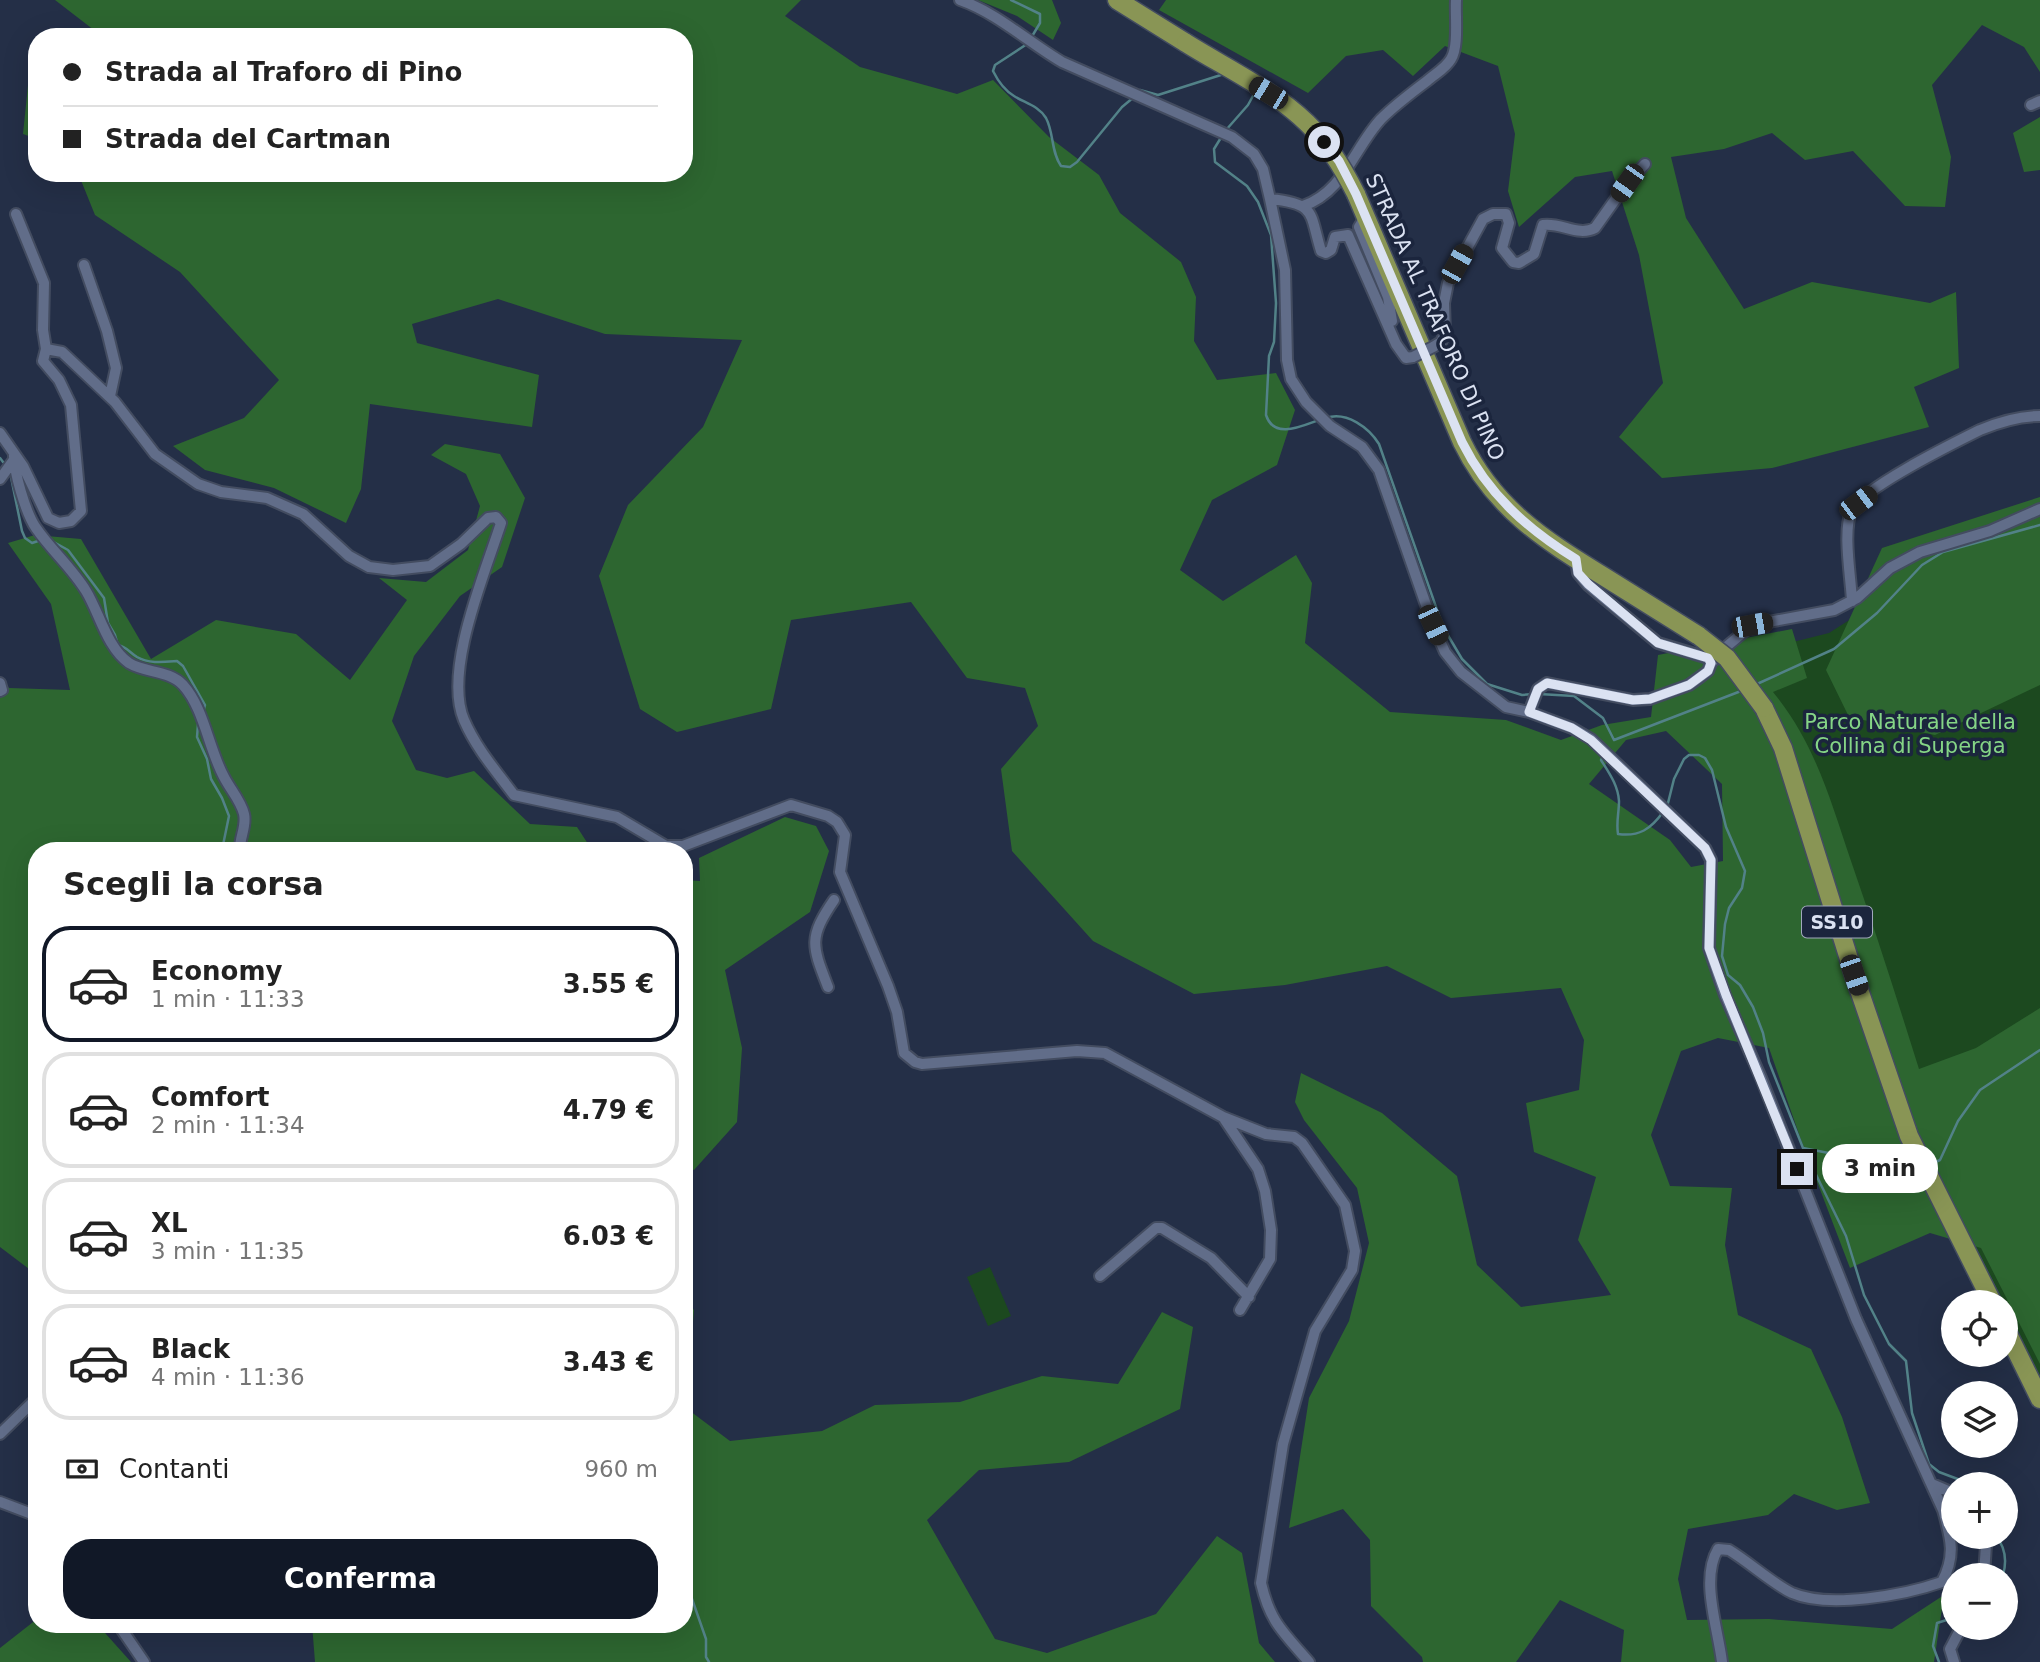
<!DOCTYPE html>
<html lang="it">
<head>
<meta charset="utf-8">
<style>
	body { margin:0; font-family:"DejaVu Sans",sans-serif; background:#f6f6f6; color:#222; height:100vh; display:flex; flex-direction:column; font-size:26px; white-space:nowrap }
	* { box-sizing:border-box; margin:0 }
	p { font-size:23px; color:#767676 }
	.icon { flex:none; width:38px; height:38px; fill:none; stroke:currentColor; stroke-width:2; stroke-linecap:round; stroke-linejoin:round }
	.map { position:relative; flex:1; overflow:hidden }
	.panel { position:absolute; left:28px; top:842px; width:665px; height:791px; display:flex; flex-direction:column; background:#fff; border-radius:28px; box-shadow:0 7px 28px #0002 }
	.panel>* { flex:none }
	.hud { position:absolute; left:28px; top:28px; width:665px; height:154px; border-radius:28px; box-shadow:0 7px 28px #0002; display:grid; align-content:center; height:154px; padding:0 35px; background:#fff }
	.buttons { position:absolute; left:1941px; top:1290px; display:grid; gap:14px }
	.buttons a { display:grid; place-items:center; width:77px; height:77px; border-radius:50%; background:#fff; box-shadow:0 7px 28px #0002; font-size:35px }
	.end { position:absolute; width:32px; height:32px; margin:-16px; border:9px solid #dbe2f2; background:#111; box-shadow:0 0 0 4px #111 }
	.from { border-radius:50% }
	.bubble { position:absolute; height:49px; border-radius:24px; background:#fff; box-shadow:0 7px 28px #0002; font-size:23px; font-weight:800; line-height:49px; text-align:center }
	.car { position:absolute; width:21px; height:42px; margin:-21px -10px; border-radius:9px; box-shadow:0 0 5px 2px #0007; background:linear-gradient(#222 24%,#8ab4d8 0 40%,#222 0 76%,#8ab4d8 0 86%,#222 0) }
	.hud b { display:flex; align-items:center; gap:24px; height:66px; font-size:26px }
	.hud b+b { border-top:2px solid #e0e0e0 }
	.hud i { width:18px; height:18px; background:#222 }
	ul { padding:0; list-style:none }
	li { display:flex; align-items:center; gap:21px; height:116px; margin:0 14px 10px; padding:0 21px; border:4px solid #e0e0e0; border-radius:28px }
	li div { flex:1 }
	li b { display:block; font-size:26px }
	li em { font-style:normal; font-weight:800 }
	li.on { border-color:#111827 }
	li>.icon { width:63px; height:63px; stroke-width:1.5 }
	h2 { padding:0 35px; font-size:32px; line-height:84px }
	.pay { display:flex; align-items:center; gap:18px; height:77px; padding:0 35px; font-size:26px }
	.pay p { margin-inline-start:auto }
	.cta { display:flex; gap:14px; margin-top:auto; padding:14px 35px }
	.cta a { flex:1; height:80px; border-radius:28px; background:#111827; color:#fff; font-size:28px; font-weight:800; line-height:80px; text-align:center }
	.map>svg:first-child { display:block }
</style>
</head>
<body>
<div class="map">
<svg width="2040" height="1662" viewBox="0 0 2040 1662">
	<rect width="100%" height="100%" fill="#242f47"/>
	<path fill="#1c491f" d="M2040 534V1389L2006 1322V1302H1996L1957 1223 1781 751 1761 650 1829 633 1912 580Z
		M990 1267 1011 1316 988 1326 967 1277Z"/>
	<path fill="#2d6630" fill-rule="evenodd" d="M55 0H801L785 16 860 67 957 94 993 80 1049 137 1099 175 1120 213 1181 262 1196 297 1194 341 1217 380 1276 373 1295 410 1277 465 1212 500 1180 570 1223 601 1296 555 1312 583 1305 643 1390 712 1506 720 1561 740 1602 725 1651 717 1658 655 1792 629 1807 678 1773 692C1815 743 1830 799 1851 861 1875 930 1897 999 1919 1069L1976 1048 2040 1008V1364L1981 1248 1930 1233 1850 1268 1800 1137 1769 1048 1718 1038 1681 1051 1651 1135 1670 1186 1732 1188 1725 1245 1738 1315 1811 1349 1842 1417 1870 1503 1837 1510 1794 1494 1768 1515 1688 1529 1678 1579 1687 1620 1769 1619 1892 1629 1944 1595 1934 1662H1621L1624 1630 1560 1600 1516 1662H1423L1422 1657 1371 1606 1370 1540 1343 1509 1289 1528 1309 1398 1349 1321 1369 1243 1357 1188 1304 1120 1295 1102 1301 1073 1382 1113 1457 1176 1477 1265 1521 1307 1611 1295 1578 1240 1596 1177 1534 1152 1526 1103 1579 1090 1584 1040 1561 988 1451 998 1387 966 1285 985 1194 994 1093 941 1012 851 1001 769 1038 726 1025 688 967 678 911 602 791 620 771 709 677 732 640 709 599 576 628 505 703 427 742 340 605 334 498 299 412 324 417 343 539 375 532 427 370 404 361 489 346 523 274 488 205 470 173 446 244 418 279 380 180 272 95 215 78 173H684V37H103ZM1666 731 1722 784 1723 861 1691 867 1670 840 1589 784 1626 740Z
		M978 0H1052L1061 23 1053 40 1017 16Z
		M1166 0H2040V72L2024 47 1982 25 1932 85 1951 157 1945 207 1905 206 1853 151 1805 160 1772 133 1724 149 1671 157 1686 218 1744 309 1812 282 1930 303 1956 292 1959 368 1914 387 1929 427 1772 468 1662 478 1619 437 1663 383 1639 255 1612 171 1575 177 1519 227 1508 191 1515 134 1498 66 1445 46 1413 76 1383 50 1346 56 1308 93 1159 10Z
		M28 85 37 89V139L23 134Z
		M2040 117V170L2024 172 2013 133Z
		M445 444 500 454 525 498 502 567 460 596 414 656 392 721 416 770 447 778 474 771 530 824 577 827 592 850H37V1275L0 1247V676L9 688 70 690 51 604 8 543 35 535 81 539 151 659 216 620 296 634 350 680 407 600 379 578 426 582 468 550 480 506 466 474 431 455Z
		M2040 497V685L1935 735 1849 717 1826 670 1882 548Z
		M785 817 816 826 829 851 810 912 725 970 742 1048 737 1122 694 1170 684 1166V880L700 881 699 858Z
		M684 1300 694 1310 686 1408 730 1441 822 1431 875 1405 960 1402 1042 1376 1118 1384 1162 1312 1193 1327 1180 1409 1069 1462 979 1470 927 1520 995 1639 1047 1653 1156 1614 1217 1536 1242 1553 1259 1643 1275 1662H315L312 1624H684Z
		M37 1619V1624H97L131 1662H0V1648Z"/>
	<g fill="none" stroke-linecap="round" stroke-linejoin="round">
		<path stroke="#528288" stroke-width="2.5" d="M1011 0 1040 14V23L1031 38
			M1027 44 995 65 993 71C998 81 1004 90 1014 96 1025 103 1039 106 1046 118 1054 133 1051 152 1061 166L1070 167 1077 162 1122 107 1134 97
			M1138 92 1140 90 1158 95 1224 74
			M1226 130 1248 105 1254 94 1252 92
			M1222 136 1214 149 1215 162 1247 186 1258 202 1271 235 1276 303 1274 342 1269 356 1266 415C1274 440 1302 426 1319 420
			M1326 418C1347 411 1369 428 1379 444L1443 627 1462 659 1487 684 1522 695 1533 694
			M0 458 3 462
			M10 472 22 531 25 538 32 543 38 541
			M50 540 68 550 104 598 108 623 115 635 118 645C127 647 129 652 137 657 149 664 164 662 177 661L183 666 205 705 203 713
			M1757 684 1834 649 1877 613 1922 565 1943 552 2040 525
			M1539 694 1574 696 1603 718 1614 740
			M198 724 197 737 207 759 211 779 222 798 229 816 222 850
			M1614 740 1741 691
			M1604 754 1601 760C1609 773 1618 785 1619 801 1619 813 1616 822 1618 834 1639 837 1651 829 1663 812
			M1667 807 1674 779 1684 759 1689 755H1699L1705 758 1712 770 1726 827 1745 871 1742 888 1729 908 1725 924 1722 956 1728 975 1740 985 1753 1007 1763 1033 1769 1062 1803 1148 1846 1236 1864 1295 1889 1344 1906 1361 1912 1413 1929 1464 1939 1472 1971 1484
			M1803 1148 1844 1156 1903 1176 1917 1170
			M1929 1165 1940 1160 1958 1121 1980 1090 2040 1050
			M1996 1536C2005 1547 2007 1561 2003 1575
			M684 1576 706 1639V1657L709 1662
			M1939 1662 1933 1646 1937 1623 1953 1618"/>
		<g stroke="#434c60" stroke-width="14">
			<path id="minor" d="M960 0C997 13 1028 42 1062 62L1232 137 1254 154 1263 169 1270 199 1285 270 1287 360 1291 379 1306 402 1330 426 1362 447 1379 470 1433 625 1445 652 1461 672 1506 707 1529 712 1572 728 1591 739 1705 848 1711 860 1709 948 1725 995 1761 1078 1856 1319 1943 1510C1951 1539 1956 1555 1942 1582 1905 1595 1829 1609 1792 1593 1773 1584 1749 1562 1729 1550L1718 1549C1700 1579 1718 1628 1722 1662
				M2031 105 2040 101
				M1270 199C1317 204 1309 212 1321 251L1326 253 1331 250 1335 237 1348 235 1396 344 1406 358 1413 357
				M1303 206C1344 192 1354 148 1381 119 1395 105 1411 93 1427 81 1435 74 1446 68 1451 59 1459 47 1455 15 1456 0
				M16 214 44 283 43 330 46 349
				M1366 216 1359 227 1388 297 1392 321
				M84 265 107 331 116 368 110 396
				M1433 347 1441 342 1445 334 1444 303 1448 283 1483 219 1493 214H1506L1509 223 1502 248 1513 262 1519 263 1534 254 1543 225C1561 222 1578 237 1595 228L1627 183 1645 164
				M0 433 23 466 48 518 59 523 71 521 81 511 71 405 59 380 43 361 46 349 62 352 115 402 155 454 198 484 221 492 267 498 303 514 349 556 369 567 393 570 430 566 461 544 488 518 496 517 501 523C485 573 443 671 464 720 476 748 496 771 514 795L617 817 666 846H683L791 805 828 816 837 822 845 835 840 872 888 986 897 1012 904 1053 915 1062 922 1064 1077 1051 1105 1053 1223 1117 1266 1134 1294 1137 1302 1143 1345 1205 1355 1251 1352 1270 1315 1331 1283 1444 1261 1583C1270 1622 1283 1632 1309 1662
				M14 453C13 470 26 514 36 528 51 550 72 568 86 591 99 612 107 648 129 663 145 673 169 670 183 685 204 708 209 750 224 777 230 789 241 801 244 814 247 826 239 839 240 850
				M0 479 13 461
				M1576 560 1578 573 1588 585 1658 643 1708 658 1711 663
				M1852 601C1851 578 1842 529 1852 510 1864 487 1954 443 1980 430 1999 422 2019 416 2040 416
				M0 683 2 690 0 691
				M1529 712 1538 689 1547 683 1633 700 1650 699 1689 685 1700 677 1708 671 1711 663 1726 647 1752 625 1834 610 1857 598 1890 568 1920 552 1990 531 2040 509
				M828 987C812 946 808 938 834 900
				M1223 1117 1258 1169 1265 1191 1271 1230 1270 1259 1240 1310
				M1100 1276 1156 1228H1162L1211 1258 1249 1297
				M0 1434 37 1398
				M1932 1484 1953 1493
				M0 1502 37 1516
				M1984 1575 1986 1545 1984 1536
				M118 1624 144 1662
				M1954 1662 1950 1649 1961 1628"/>
		</g>
		<g stroke="#434c60" stroke-width="21">
			<path id="primary" d="M1117 0 1186 43
				M1356 194 1462 442C1494 508 1543 539 1603 576 1635 596 1667 616 1699 636
				M1764 708 1783 748 1854 975 1909 1136 1992 1302
				M2006 1330 2040 1399"/>
		</g>
		<use href="#minor" stroke="#616d89" stroke-width="10"/>
		<use href="#primary" stroke="#899555" stroke-width="18"/>
		<g stroke="#434c60" stroke-width="14" stroke-linecap="butt">
			<path id="minor-bridge" d="M1413 357 1433 347"/>
		</g>
		<g stroke="#434c60" stroke-width="21" stroke-linecap="butt">
			<path id="primary-bridge" d="M1186 43C1226 68 1273 90 1307 123 1328 143 1343 168 1356 194
				M1699 636 1727 658 1764 708"/>
		</g>
		<use href="#minor-bridge" stroke="#616d89" stroke-width="10"/>
		<use href="#primary-bridge" stroke="#899555" stroke-width="18"/>
	</g>
	<g fill="none" stroke-linecap="round" stroke-linejoin="round">
		<path stroke="#dbe2f2" stroke-width="9" d="M1324 142 1339 161 1356 194 1462 442C1488 494 1527 529 1576 559L1578 573 1588 584 1658 643 1708 658 1711 663 1708 671 1689 685 1650 699 1633 700 1547 683 1538 689 1529 712 1572 728 1591 740 1705 848 1711 860 1709 948 1726 995 1797 1169"/>
	</g>
	<g text-anchor="middle" dominant-baseline="central" stroke-width="7" stroke-linejoin="round" paint-order="stroke">
		<rect fill="#1b253d" stroke="#a1a9bc" stroke-width="2" x="1802" y="906.5" width="70" height="31" rx="5"/>
		<g font-size="19" font-weight="bold" fill="#dbe2f2">
			<text x="1837" y="922">SS10</text>
		</g>
		<g font-size="21" fill="#dbe2f2" stroke="#1b253d">
			<text transform="translate(1435 317) rotate(66)">STRADA AL TRAFORO DI PINO</text>
		</g>
		<g font-size="21" fill="#85d586" stroke="#1b253d">
			<text x="1910" y="722">Parco Naturale della<tspan x="1910" dy="24">Collina di Superga</tspan></text>
		</g>
	</g>
</svg>
<div class="buttons">
<a><svg class="icon" aria-label="locate" viewBox="0 0 24 24"><circle cx="12" cy="12" r="6"/><path d="M12 2v4M12 18v4M2 12h4M18 12h4"/></svg></a>
<a><svg class="icon" aria-label="layers" viewBox="0 0 24 24"><path d="M12 4l9 5-9 5-9-5zM3 14l9 5 9-5"/></svg></a>
<a>+</a>
<a>−</a>
</div>
<i class="end from" style="left:1324px;top:142px"></i>
<i class="end" style="left:1797px;top:1169px"></i>
<div class="bubble" style="left:1822px;top:1144px;width:116px">3 min</div>
<i class="car" style="left:1268px;top:93px;rotate:301deg"></i>
<i class="car" style="left:1627px;top:183px;rotate:215deg"></i>
<i class="car" style="left:1457px;top:264px;rotate:29deg"></i>
<i class="car" style="left:1858px;top:503px;rotate:53deg"></i>
<i class="car" style="left:1433px;top:625px;rotate:155deg"></i>
<i class="car" style="left:1752px;top:625px;rotate:80deg"></i>
<i class="car" style="left:1854px;top:975px;rotate:161deg"></i>
<div class="hud">
<b><i class="from"></i>Strada al Traforo di Pino</b>
<b><i></i>Strada del Cartman</b>
</div>
<section class="panel">
<h2>Scegli la corsa</h2>
<ul>
<li class="on"><svg class="icon" aria-label="car" viewBox="0 0 24 24"><path d="M5 17H2v-5l4-1 3-4h7l3 4 3 1v5h-3M9 17h6M6 11h13"/><circle cx="7" cy="17" r="2"/><circle cx="17" cy="17" r="2"/></svg><div><b>Economy</b><p>1 min · 11:33</p></div><em>3.55 €</em></li>
<li><svg class="icon" aria-label="car" viewBox="0 0 24 24"><path d="M5 17H2v-5l4-1 3-4h7l3 4 3 1v5h-3M9 17h6M6 11h13"/><circle cx="7" cy="17" r="2"/><circle cx="17" cy="17" r="2"/></svg><div><b>Comfort</b><p>2 min · 11:34</p></div><em>4.79 €</em></li>
<li><svg class="icon" aria-label="car" viewBox="0 0 24 24"><path d="M5 17H2v-5l4-1 3-4h7l3 4 3 1v5h-3M9 17h6M6 11h13"/><circle cx="7" cy="17" r="2"/><circle cx="17" cy="17" r="2"/></svg><div><b>XL</b><p>3 min · 11:35</p></div><em>6.03 €</em></li>
<li><svg class="icon" aria-label="car" viewBox="0 0 24 24"><path d="M5 17H2v-5l4-1 3-4h7l3 4 3 1v5h-3M9 17h6M6 11h13"/><circle cx="7" cy="17" r="2"/><circle cx="17" cy="17" r="2"/></svg><div><b>Black</b><p>4 min · 11:36</p></div><em>3.43 €</em></li>
</ul>
<div class="pay"><svg class="icon" aria-label="cash" viewBox="0 0 24 24"><path d="M3 7h18v10H3z"/><circle cx="12" cy="12" r="2"/></svg>Contanti<p>960 m</p></div>
<div class="cta"><a>Conferma</a></div>
</section>
</div>
</body>
</html>
